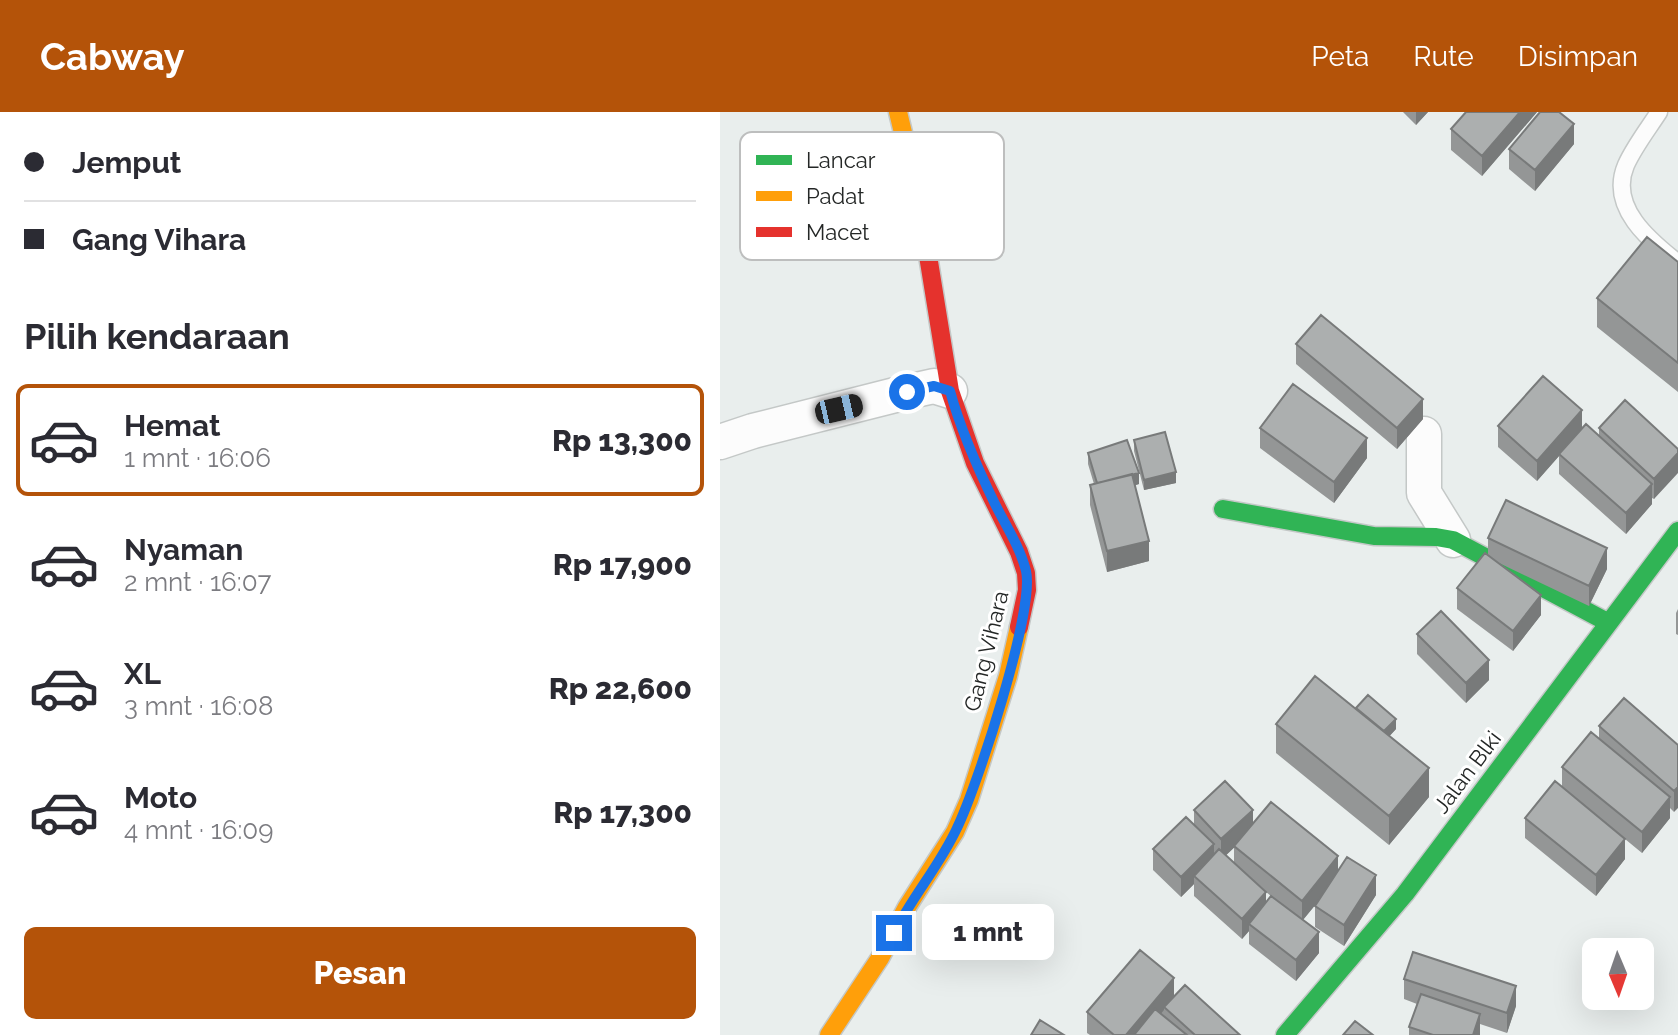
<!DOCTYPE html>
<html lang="id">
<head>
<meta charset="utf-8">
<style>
	body { margin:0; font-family:Raleway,sans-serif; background:#f2f2f3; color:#2b2b33; height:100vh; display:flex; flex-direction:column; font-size:30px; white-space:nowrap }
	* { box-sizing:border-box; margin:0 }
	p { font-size:26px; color:#7c7c81 }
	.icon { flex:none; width:44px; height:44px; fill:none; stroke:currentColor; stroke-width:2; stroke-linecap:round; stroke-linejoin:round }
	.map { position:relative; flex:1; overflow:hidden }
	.details { display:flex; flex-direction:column; background:#fff; width:720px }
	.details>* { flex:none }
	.guide { display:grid; align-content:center; height:176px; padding:0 24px; background:#fff }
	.needle { width:52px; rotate:178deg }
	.controls { position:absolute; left:862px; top:826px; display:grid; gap:16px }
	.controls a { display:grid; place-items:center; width:72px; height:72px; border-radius:12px; background:#fff; box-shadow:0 8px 32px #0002; font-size:40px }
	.end { position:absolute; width:36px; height:36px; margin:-18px; border:10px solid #1a73e8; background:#fff; box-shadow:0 0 0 4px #fff }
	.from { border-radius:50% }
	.bubble { position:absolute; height:56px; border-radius:12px; background:#fff; box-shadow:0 8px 32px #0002; font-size:26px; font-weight:800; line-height:56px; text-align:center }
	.car { position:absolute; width:24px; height:48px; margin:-24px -12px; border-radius:10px; box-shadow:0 0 6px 2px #0007; background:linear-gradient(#222 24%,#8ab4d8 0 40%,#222 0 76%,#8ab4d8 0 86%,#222 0) }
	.guide b { display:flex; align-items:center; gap:28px; height:76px; font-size:30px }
	.guide b+b { border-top:2px solid #e1e1e2 }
	.guide i { width:20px; height:20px; background:#2b2b33 }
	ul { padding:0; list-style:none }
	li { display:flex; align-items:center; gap:24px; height:112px; margin:0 16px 12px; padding:0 8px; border:4px solid transparent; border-radius:12px }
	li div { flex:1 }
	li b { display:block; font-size:30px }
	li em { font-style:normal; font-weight:800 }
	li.on { border-color:#b45309 }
	li>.icon { width:72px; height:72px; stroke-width:1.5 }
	h2 { padding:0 24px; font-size:36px; line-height:96px }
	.cta { display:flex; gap:16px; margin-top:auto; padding:16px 24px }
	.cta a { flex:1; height:92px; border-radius:12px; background:#b45309; color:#fff; font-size:32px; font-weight:800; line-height:92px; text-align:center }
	header { display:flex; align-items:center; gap:48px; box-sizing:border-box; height:112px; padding:0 40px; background:#b45309; color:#fff }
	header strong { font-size:38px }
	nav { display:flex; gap:44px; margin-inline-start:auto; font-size:28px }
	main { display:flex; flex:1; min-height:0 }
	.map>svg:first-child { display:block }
</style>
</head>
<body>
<header>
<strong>Cabway</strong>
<nav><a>Peta</a><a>Rute</a><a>Disimpan</a></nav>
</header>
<main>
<section class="details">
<div class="guide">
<b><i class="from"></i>Jemput</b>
<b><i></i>Gang Vihara</b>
</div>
<h2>Pilih kendaraan</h2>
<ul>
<li class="on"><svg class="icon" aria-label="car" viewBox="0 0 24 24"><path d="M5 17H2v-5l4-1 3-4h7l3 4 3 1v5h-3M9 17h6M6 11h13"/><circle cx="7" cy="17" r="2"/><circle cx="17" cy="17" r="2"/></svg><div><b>Hemat</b><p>1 mnt · 16:06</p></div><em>Rp 13,300</em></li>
<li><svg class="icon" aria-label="car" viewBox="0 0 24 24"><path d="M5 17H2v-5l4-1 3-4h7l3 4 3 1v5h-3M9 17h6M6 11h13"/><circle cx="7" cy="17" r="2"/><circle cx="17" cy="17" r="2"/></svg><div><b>Nyaman</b><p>2 mnt · 16:07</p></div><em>Rp 17,900</em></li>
<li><svg class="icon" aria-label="car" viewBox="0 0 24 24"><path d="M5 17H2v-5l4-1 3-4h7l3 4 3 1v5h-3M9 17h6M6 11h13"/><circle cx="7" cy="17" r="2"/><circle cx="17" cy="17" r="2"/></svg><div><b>XL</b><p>3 mnt · 16:08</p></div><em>Rp 22,600</em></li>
<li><svg class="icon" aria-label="car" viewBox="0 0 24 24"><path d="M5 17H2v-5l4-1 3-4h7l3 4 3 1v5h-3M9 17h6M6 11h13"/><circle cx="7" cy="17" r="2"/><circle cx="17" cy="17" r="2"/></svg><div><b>Moto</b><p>4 mnt · 16:09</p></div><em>Rp 17,300</em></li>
</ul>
<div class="cta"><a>Pesan</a></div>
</section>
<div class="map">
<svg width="958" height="923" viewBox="0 0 958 923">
	<rect width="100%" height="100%" fill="#e9eeed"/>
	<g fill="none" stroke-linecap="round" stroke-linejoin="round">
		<g stroke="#c4c8c7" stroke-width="19">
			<path id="lane" d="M939 0C928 17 914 35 906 53 888 95 930 129 958 151"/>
		</g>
		<g stroke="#c4c8c7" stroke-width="37">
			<path id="street" d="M704 322V381L733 428
				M0 330 33 319 187 280 214 274 230 279"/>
		</g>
		<g stroke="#c4c8c7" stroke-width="21">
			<path id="fast" d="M503 397 654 424 716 425 733 428 889 511
				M565 923 685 782 958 419"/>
		</g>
		<g stroke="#c4c8c7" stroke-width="21">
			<path id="slow" d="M178 0 199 87 204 119
				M109 923 160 846 187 795 235 720 249 688 288 564 299 515"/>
		</g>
		<g stroke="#c4c8c7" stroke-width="21">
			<path id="jam" d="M204 119 230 279 255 351 299 440 306 461 307 478 299 515"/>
		</g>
		<use href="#lane" stroke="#fcfcfc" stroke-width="16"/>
		<use href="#street" stroke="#fcfcfc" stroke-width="34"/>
		<use href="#fast" stroke="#30b455" stroke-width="18"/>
		<use href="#slow" stroke="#ff9f0a" stroke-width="18"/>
		<use href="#jam" stroke="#e5322d" stroke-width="18"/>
	</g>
	<path fill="#949696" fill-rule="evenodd" d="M683 0H708L696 13Z
		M817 0 762 64 731 38V17Z
		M854 32 815 79 789 57V37Z
		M958 150V280L877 215V186Z
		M576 232 703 307 677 337 576 252Z
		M778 314 862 317 879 324V316L958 337 934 387 932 386V392L906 422 839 362V344L817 369 778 335Z
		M540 316 647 346 614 391 540 336Z
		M414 328 456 371 424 378 414 339Z
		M368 341 419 372 415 373 429 449 387 460 370 393V373L374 372 368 352Z
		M768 426 887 457 869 494 779 451 821 503 793 539 737 497V476L768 443Z
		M958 497V523L956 522V501Z
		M697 522 769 568 746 591 697 542Z
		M636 596 676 617 669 624 709 685 669 733 556 641V612Z
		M879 614 958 633 954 700 950 696V706L922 741 905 727V747L876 784 805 726V706L842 674V655L879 627Z
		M474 698 533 712 618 759 656 783 624 834 595 815V794L597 791 583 808 599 841 576 869 529 832V819L522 827 474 784V772L461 785 433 758V737L474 713ZM514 735V751L506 743ZM546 780 551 784 546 790Z
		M684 867 796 894 787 921 760 912V923H689V915L697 892 684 887Z
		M454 884 520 923H370L367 921V900Z"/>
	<path fill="#787a7a" d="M696 0H708L696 13Z
		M800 0H817L762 64V44Z
		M854 12V32L815 79V58Z
		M703 287V307L677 337V316Z
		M862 298V318L839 342V344L817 369V349Z
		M647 326V346L614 391V370Z
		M958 341V361L934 387V367Z
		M456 360V371L424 378V368Z
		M419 361V372L379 385V375Z
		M932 372V392L906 422V401Z
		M429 429V449L387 460V439Z
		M887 436V457L869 494V474Z
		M821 483V503L793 539V519Z
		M769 548V568L746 591V571Z
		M676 607V617L657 638V627Z
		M709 656V685L669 733V704Z
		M958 675V696L954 700V679Z
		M950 685V706L922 741V720Z
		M533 698V718L501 748V727Z
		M905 727V747L876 784V763Z
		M494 732V753L474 764V772L461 785V765Z
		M618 744V765L582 809V789Z
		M656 763V783L624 834V813Z
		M546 780V801L529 812V819L522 827V807Z
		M599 820V841L576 869V848Z
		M454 866V887L444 895V898L423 923H406Z
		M796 874V894L787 921V901Z
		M760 902V923H753Z"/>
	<path fill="#acafaf" stroke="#787a7a" stroke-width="2" d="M746 0H800L762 44 731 17Z
		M820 0H839L854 12 815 58 789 37Z
		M927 125 958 150V251L877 186Z
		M601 203 703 287 677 316 576 232Z
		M823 264 862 298 817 349 778 314Z
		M573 272 647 326 614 370 540 316Z
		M905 288 958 337V341L934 367 879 316Z
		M866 312 932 372 906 401 839 342Z
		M445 320 456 360 424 368 414 328Z
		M407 328 419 361 377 371 368 341Z
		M412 362 429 429 387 439 370 373Z
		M786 388 887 436 869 474 768 426Z
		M765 441 821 483 793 519 737 476Z
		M721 499 769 548 746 571 697 522Z
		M595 564 709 656 669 704 556 612Z
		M648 583 676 607 664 619 636 596Z
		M904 586 958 633V675L954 679 879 614Z
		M871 620 950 685 922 720 842 655Z
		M505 669 533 698 501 727 474 698Z
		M835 669 905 727 876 763 805 706Z
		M551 690 618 744 582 789 514 734Z
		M466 705 494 732 461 765 433 737Z
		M499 737 546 780 522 807 474 764Z
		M627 745 656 763 624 813 595 794Z
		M551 784 599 820 576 848 529 812Z
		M420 838 454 866 406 923H394L367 900Z
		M693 840 796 874 787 901 684 867Z
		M465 873 520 923H475L444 895Z
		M701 882 760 902 753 923H713L689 915Z
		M435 897 467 923H414Z
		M320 908 344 923H311Z
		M635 909 653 923H623Z"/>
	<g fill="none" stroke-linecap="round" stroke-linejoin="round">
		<path stroke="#1a73e8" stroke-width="10" d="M174 821C192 785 220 753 237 716 257 675 315 498 306 459 300 435 286 414 275 392 257 355 241 319 230 279L214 274 187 280"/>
	</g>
	<g text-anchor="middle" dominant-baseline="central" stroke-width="6" stroke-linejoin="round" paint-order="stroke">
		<g font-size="22" fill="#242726" stroke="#fff">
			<text transform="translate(266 539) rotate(-76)">Gang Vihara</text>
			<text transform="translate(747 660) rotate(-53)">Jalan Blki</text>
		</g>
	</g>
	<rect x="20" y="20" width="264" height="128" rx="12" fill="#fff" stroke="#bdbebe" stroke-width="2"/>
	<rect x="36" y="43" width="36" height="10" fill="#30b455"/>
	<rect x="36" y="79" width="36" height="10" fill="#ff9f0a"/>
	<rect x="36" y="115" width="36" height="10" fill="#e5322d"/>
	<g font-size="22" fill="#242726">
		<text x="86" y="56">Lancar</text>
		<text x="86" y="92">Padat</text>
		<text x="86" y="128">Macet</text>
	</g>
</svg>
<div class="controls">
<a><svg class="needle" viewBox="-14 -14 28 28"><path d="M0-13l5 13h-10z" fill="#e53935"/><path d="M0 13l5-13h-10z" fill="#7c7c81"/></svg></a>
</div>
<i class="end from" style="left:187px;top:280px"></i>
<i class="end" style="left:174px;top:821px"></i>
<div class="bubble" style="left:202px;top:792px;width:132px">1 mnt</div>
<i class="car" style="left:119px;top:297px;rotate:77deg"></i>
</div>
</main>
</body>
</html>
